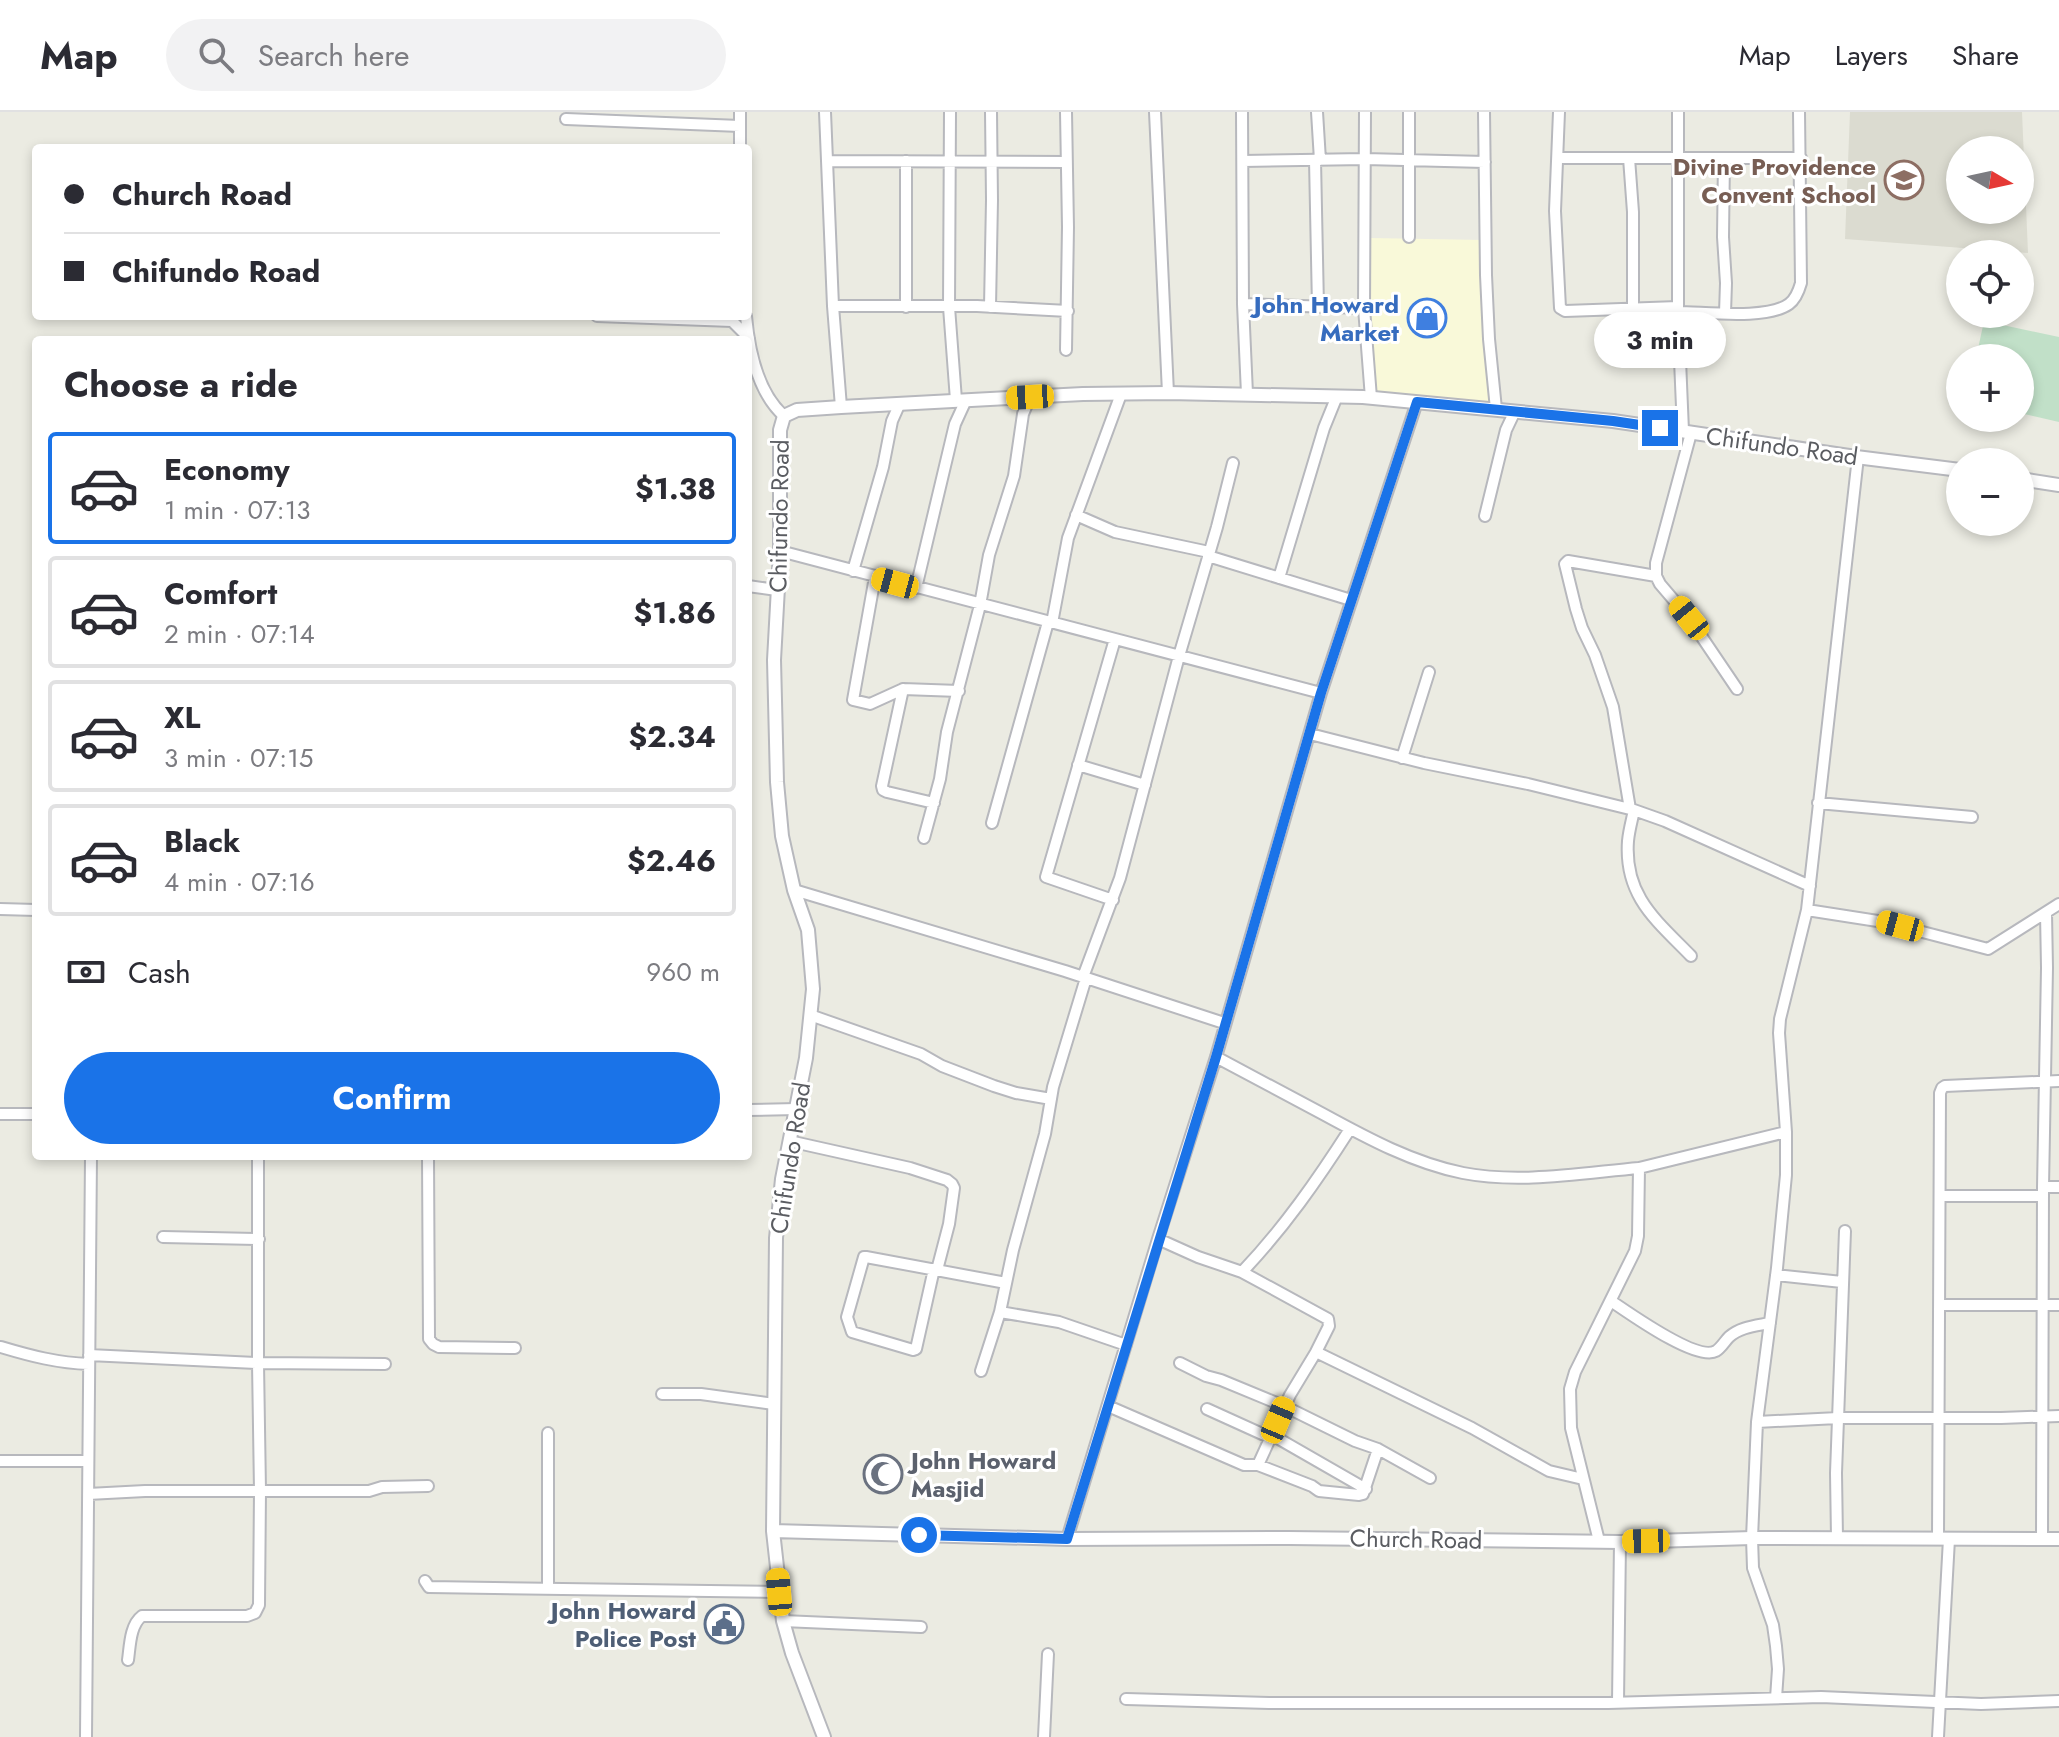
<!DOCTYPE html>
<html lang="en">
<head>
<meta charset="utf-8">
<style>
	body { margin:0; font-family:Jost,sans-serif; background:#f2f2f3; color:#2b2b33; height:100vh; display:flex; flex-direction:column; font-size:30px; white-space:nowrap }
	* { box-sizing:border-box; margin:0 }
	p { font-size:26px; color:#7c7c81 }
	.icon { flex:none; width:44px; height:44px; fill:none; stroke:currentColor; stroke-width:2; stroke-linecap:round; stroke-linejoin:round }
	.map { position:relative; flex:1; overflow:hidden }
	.drawer { position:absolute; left:32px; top:224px; width:720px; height:824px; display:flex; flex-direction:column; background:#fff; border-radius:8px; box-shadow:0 4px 12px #0003 }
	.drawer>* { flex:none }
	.banner { position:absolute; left:32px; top:32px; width:720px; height:176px; border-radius:8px; box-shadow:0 4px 12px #0003; display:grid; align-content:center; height:176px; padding:0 32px; background:#fff }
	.needle { width:52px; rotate:99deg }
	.controls { position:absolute; left:1946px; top:24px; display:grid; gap:16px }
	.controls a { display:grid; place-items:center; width:88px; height:88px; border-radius:50%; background:#fff; box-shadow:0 4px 12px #0003; font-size:40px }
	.end { position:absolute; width:36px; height:36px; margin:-18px; border:10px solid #1a73e8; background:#fff; box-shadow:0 0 0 4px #fff }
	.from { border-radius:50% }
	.bubble { position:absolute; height:56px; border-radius:28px; background:#fff; box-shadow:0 4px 12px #0003; font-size:26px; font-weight:700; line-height:56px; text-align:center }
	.car { position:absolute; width:24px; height:48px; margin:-24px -12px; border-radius:10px; box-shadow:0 0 6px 2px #0007; background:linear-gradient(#f5c518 24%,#345 0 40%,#f5c518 0 76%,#345 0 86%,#f5c518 0) }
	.banner b { display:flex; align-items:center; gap:28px; height:76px; font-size:30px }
	.banner b+b { border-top:2px solid #e1e1e2 }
	.banner i { width:20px; height:20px; background:#2b2b33 }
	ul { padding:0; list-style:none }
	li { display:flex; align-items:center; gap:24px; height:112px; margin:0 16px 12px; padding:0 16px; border:4px solid #e1e1e2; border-radius:8px }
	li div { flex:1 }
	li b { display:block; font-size:30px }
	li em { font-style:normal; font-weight:700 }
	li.current { border-color:#1a73e8 }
	li>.icon { width:72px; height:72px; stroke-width:1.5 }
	h2 { padding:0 32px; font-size:36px; line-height:96px }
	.pay { display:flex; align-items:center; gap:20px; height:88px; padding:0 32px; font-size:30px }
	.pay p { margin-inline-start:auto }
	.action { display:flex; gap:16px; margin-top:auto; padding:16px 32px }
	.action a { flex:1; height:92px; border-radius:48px; background:#1a73e8; color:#fff; font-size:32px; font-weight:700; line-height:92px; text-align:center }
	header { display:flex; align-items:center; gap:48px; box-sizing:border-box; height:112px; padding:0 40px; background:#fff; border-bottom:2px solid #e1e1e2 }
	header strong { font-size:38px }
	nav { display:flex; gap:44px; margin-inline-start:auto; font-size:28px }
	.search { width:560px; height:72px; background:#f2f2f3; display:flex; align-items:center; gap:20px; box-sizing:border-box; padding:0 28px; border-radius:44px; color:#7c7c81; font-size:30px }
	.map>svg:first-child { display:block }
</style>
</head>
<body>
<header>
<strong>Map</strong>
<div class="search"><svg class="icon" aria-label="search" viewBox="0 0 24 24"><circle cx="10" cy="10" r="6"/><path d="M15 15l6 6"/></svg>Search here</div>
<nav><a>Map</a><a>Layers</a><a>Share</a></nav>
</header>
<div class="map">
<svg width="2059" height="1625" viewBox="0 0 2059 1625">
	<rect width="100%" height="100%" fill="#ebebe2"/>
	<path fill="#f9f9d9" d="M1370 126 1483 128 1489 293 1367 285Z"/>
	<path fill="#dbdbd0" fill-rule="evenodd" d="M1850 0H2022L2028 141 1845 127ZM1960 38H2020V98H1960Z"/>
	<path fill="#c1e0c8" d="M1984 209 2059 225V310L2020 301V246H1976Z"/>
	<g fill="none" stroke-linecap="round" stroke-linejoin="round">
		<g stroke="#b7b8bd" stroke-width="14">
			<path id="minor" d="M740 0V36
				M825 0 833 194 841 295
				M950 0 949 195 956 288
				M1066 0 1068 115 1066 238
				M1155 0 1168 281
				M1242 0 1243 192 1247 282
				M1317 0 1320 48
				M1365 0 1364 196 1371 286
				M1409 0V125
				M1484 0 1486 163 1489 227 1496 297
				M1559 0 1555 99 1560 196 1565 199 1678 195
				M1678 0V200L1683 319
				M566 7 740 14
				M1559 46H1801
				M1629 46 1633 100V197
				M1724 46 1723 125 1726 171 1725 201
				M1315 48 1318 195
				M827 49 1066 50
				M1243 49 1365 47 1485 50
				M1243 192 1364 196
				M833 194H977L1068 199
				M906 195V49
				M990 195 992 88 991 0
				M1678 200C1705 200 1767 208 1789 192 1796 187 1799 178 1801 171L1799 0
				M597 204 732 209 749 226
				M746 204C749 238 757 280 784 304
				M1691 321 1656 451V464L1660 472 1689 506 1737 577
				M1076 403 1115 420 1209 440
				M1485 404 1506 318 1515 299
				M780 439 1321 581
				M1208 444 1351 488
				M853 459 883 355 892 309 900 291
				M875 465 853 588 870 592 903 577 959 579
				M1279 466 1324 316 1337 284
				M748 474 777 478
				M916 476 955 312 966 288
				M1052 511 1068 426 1121 282
				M903 577 882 674 883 678 887 680 934 691
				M1310 622 1424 651 1528 672 1634 698 1665 709 1810 774
				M1402 646 1429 560
				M1078 653 1145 673
				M1818 691 1972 705
				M1630 697 1613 595 1595 543 1582 516 1576 497 1565 452 1568 449 1656 464
				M1634 698C1632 708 1629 718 1628 729 1624 784 1656 808 1691 844
				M992 711 1048 510
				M924 726 940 667 947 620 980 493 989 443 1014 364 1023 302 1030 285
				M794 778 1065 859 1224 911
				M1113 788 1046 765 1115 527
				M0 797 36 798
				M1807 798 1884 810 1988 837 2059 792
				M1083 865 1120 766 1179 544 1217 415 1233 351
				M810 903 921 942 942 954 994 974 1016 981 1051 987
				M1216 945C1251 964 1287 983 1323 1002 1367 1026 1413 1051 1463 1061 1520 1072 1582 1061 1639 1056
				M748 998 797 997
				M0 1002H36
				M789 1029 910 1056 947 1068 952 1072 954 1076 949 1112 937 1158
				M428 1044 429 1227 433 1232 439 1235 515 1236
				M2043 1075H2059
				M1940 1084H2043
				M163 1125 259 1127
				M1158 1127 1198 1145 1242 1160C1284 1116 1318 1067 1350 1017
				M934 1157 916 1237 913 1238 852 1220 847 1205 864 1145H866L1006 1171
				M1242 1160 1328 1207 1329 1214 1316 1240 1472 1316 1549 1359 1583 1367
				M1776 1163 1842 1170
				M1611 1189C1629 1201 1697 1250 1716 1239 1721 1236 1725 1229 1729 1225 1740 1215 1755 1214 1770 1211
				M1940 1193H2059
				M1000 1200 1059 1210 1126 1233
				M1 1235C31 1244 58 1251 89 1252
				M89 1243 258 1251 385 1252
				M1180 1251 1206 1264 1221 1268 1284 1294 1355 1329 1378 1337 1430 1366
				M981 1259 1000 1200 1013 1138 1045 1022 1053 975 1086 866
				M662 1282H701L774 1292
				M1108 1294 1244 1353H1258L1312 1374 1319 1379 1359 1383 1363 1382 1378 1337
				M1207 1297 1271 1326
				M1757 1310 1838 1306H2001L2059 1304
				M1272 1323 1366 1377
				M0 1349H88
				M1258 1353 1290 1283 1316 1240
				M88 1382 145 1379H369L382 1375 428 1374
				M1837 1426 1836 1361 1845 1119
				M1067 1427 1158 1127 1216 945 1321 581 1417 290
				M1938 1427 1940 981 1942 976 1945 974 2059 969
				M2042 1427 2043 1075 2047 856 2046 801
				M1599 1429 1571 1316 1570 1277 1575 1260 1635 1139 1638 1124 1639 1056 1786 1020
				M425 1469 429 1475 779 1480
				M548 1476V1321
				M783 1509 921 1515
				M128 1548C130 1534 130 1513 142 1504H247L255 1501 259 1493 260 1379 258 1251V1044
				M1776 1586 1778 1557 1776 1534 1773 1513 1753 1456 1752 1426 1757 1310 1777 1156 1786 1063V1020L1779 921 1780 907 1807 798 1858 345
				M1126 1587 1269 1591H1608L1821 1585 1981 1592 2059 1589
				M1618 1590 1620 1430
				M86 1625 91 1044
				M1044 1625 1048 1542
				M1938 1625 1949 1427"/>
		</g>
		<g stroke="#b7b8bd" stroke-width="16">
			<path id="tertiary" d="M2020 367 2059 373
				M773 1419 1067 1427 1289 1426 1620 1430 1752 1426 2059 1427
				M824 1625 792 1541 783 1509 773 1419 776 1126 782 1067 806 946 813 877 808 818 794 778 782 724 777 670 774 548 780 439V318L784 304 797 298 841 295 1083 282 1168 281 1363 285 1613 309 1856 345 1960 358"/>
		</g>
		<use href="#minor" stroke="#fff" stroke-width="10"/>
		<use href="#tertiary" stroke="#fff" stroke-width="12"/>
	</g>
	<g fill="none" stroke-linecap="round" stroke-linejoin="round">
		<path stroke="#1a73e8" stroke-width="10" d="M919 1423 1067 1427 1216 945 1321 581 1417 290 1613 309 1660 316"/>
	</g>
	<defs>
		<g id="school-ring" transform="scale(2)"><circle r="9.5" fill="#fff" stroke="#8d6e63" stroke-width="1.5"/><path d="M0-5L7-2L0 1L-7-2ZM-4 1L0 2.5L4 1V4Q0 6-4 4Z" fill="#8d6e63"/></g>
		<g id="shop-ring" transform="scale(2)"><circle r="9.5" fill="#fff" stroke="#3f7fe0" stroke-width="1.5"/><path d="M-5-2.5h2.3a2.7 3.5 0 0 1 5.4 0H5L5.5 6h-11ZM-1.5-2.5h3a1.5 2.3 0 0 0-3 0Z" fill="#3f7fe0"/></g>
		<g id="mosque-ring" transform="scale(2)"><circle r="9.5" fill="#fff" stroke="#6b7280" stroke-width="1.5"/><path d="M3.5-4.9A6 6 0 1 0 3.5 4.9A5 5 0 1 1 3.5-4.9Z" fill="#6b7280"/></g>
		<g id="civic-ring" transform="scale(2)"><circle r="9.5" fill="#fff" stroke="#5c6f8a" stroke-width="1.5"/><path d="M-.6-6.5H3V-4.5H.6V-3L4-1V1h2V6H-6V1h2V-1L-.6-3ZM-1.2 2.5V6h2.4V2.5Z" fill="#5c6f8a"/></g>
	</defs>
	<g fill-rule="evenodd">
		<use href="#school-ring" x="1904" y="68"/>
		<use href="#shop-ring" x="1427" y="206"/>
		<use href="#mosque-ring" x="883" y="1362"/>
		<use href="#civic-ring" x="724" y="1512"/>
	</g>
	<g text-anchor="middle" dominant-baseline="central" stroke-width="6" stroke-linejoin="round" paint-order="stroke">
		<g font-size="24" font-weight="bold" fill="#785e54" stroke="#fff" text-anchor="end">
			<text x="1876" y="54">Divine Providence<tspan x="1876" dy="28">Convent School</tspan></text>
		</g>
		<g font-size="24" font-weight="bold" fill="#366cbe" stroke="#fff" text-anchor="end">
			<text x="1399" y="192">John Howard<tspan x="1399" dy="28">Market</tspan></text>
		</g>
		<g font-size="24" fill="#5a5c61" stroke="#fff">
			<text transform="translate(1782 334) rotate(8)">Chifundo Road</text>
			<text transform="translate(779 404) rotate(-89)">Chifundo Road</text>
			<text transform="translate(790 1046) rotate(-81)">Chifundo Road</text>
			<text transform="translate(1416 1427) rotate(1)">Church Road</text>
		</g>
		<g font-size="24" font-weight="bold" fill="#5b616d" stroke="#fff" text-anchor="start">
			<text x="911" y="1348">John Howard<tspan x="911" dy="28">Masjid</tspan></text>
		</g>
		<g font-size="24" font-weight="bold" fill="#4e5e75" stroke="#fff" text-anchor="end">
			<text x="696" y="1498">John Howard<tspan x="696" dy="28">Police Post</tspan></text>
		</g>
	</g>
</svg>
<div class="controls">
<a><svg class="needle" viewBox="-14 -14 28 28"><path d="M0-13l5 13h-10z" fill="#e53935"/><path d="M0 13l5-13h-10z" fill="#7c7c81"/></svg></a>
<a><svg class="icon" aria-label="locate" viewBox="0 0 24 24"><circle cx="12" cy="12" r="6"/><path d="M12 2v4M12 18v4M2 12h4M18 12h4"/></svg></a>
<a>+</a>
<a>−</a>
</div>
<i class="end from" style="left:919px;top:1423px"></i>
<i class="end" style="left:1660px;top:316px"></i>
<div class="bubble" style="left:1594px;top:200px;width:132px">3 min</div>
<i class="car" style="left:1030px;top:285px;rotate:267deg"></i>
<i class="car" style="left:895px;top:471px;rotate:285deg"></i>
<i class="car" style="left:1689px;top:506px;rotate:321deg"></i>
<i class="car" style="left:1900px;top:814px;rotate:285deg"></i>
<i class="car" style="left:1278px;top:1308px;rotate:23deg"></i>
<i class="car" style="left:1646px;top:1429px;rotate:269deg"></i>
<i class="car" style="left:779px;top:1480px;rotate:355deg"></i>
<div class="banner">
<b><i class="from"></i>Church Road</b>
<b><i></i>Chifundo Road</b>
</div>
<section class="drawer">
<h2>Choose a ride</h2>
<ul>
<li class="current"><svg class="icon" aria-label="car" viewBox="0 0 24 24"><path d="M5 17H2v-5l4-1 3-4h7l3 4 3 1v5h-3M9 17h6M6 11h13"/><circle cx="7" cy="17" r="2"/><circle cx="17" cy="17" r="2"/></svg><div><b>Economy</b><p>1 min · 07:13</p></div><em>$1.38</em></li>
<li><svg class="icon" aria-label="car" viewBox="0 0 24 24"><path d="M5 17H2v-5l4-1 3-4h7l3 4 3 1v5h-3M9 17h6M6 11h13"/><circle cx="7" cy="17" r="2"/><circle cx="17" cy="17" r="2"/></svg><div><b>Comfort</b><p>2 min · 07:14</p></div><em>$1.86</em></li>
<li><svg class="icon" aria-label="car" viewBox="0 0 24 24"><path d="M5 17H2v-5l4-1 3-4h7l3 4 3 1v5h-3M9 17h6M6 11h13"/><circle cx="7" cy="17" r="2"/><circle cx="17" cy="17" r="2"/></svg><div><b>XL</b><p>3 min · 07:15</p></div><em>$2.34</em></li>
<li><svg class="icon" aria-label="car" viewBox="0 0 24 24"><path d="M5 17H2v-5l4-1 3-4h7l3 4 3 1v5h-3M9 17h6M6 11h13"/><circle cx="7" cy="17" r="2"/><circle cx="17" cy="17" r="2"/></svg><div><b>Black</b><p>4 min · 07:16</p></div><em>$2.46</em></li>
</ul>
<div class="pay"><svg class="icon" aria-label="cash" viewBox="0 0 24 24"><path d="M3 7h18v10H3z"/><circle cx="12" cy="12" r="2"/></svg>Cash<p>960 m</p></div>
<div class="action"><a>Confirm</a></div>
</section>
</div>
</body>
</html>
